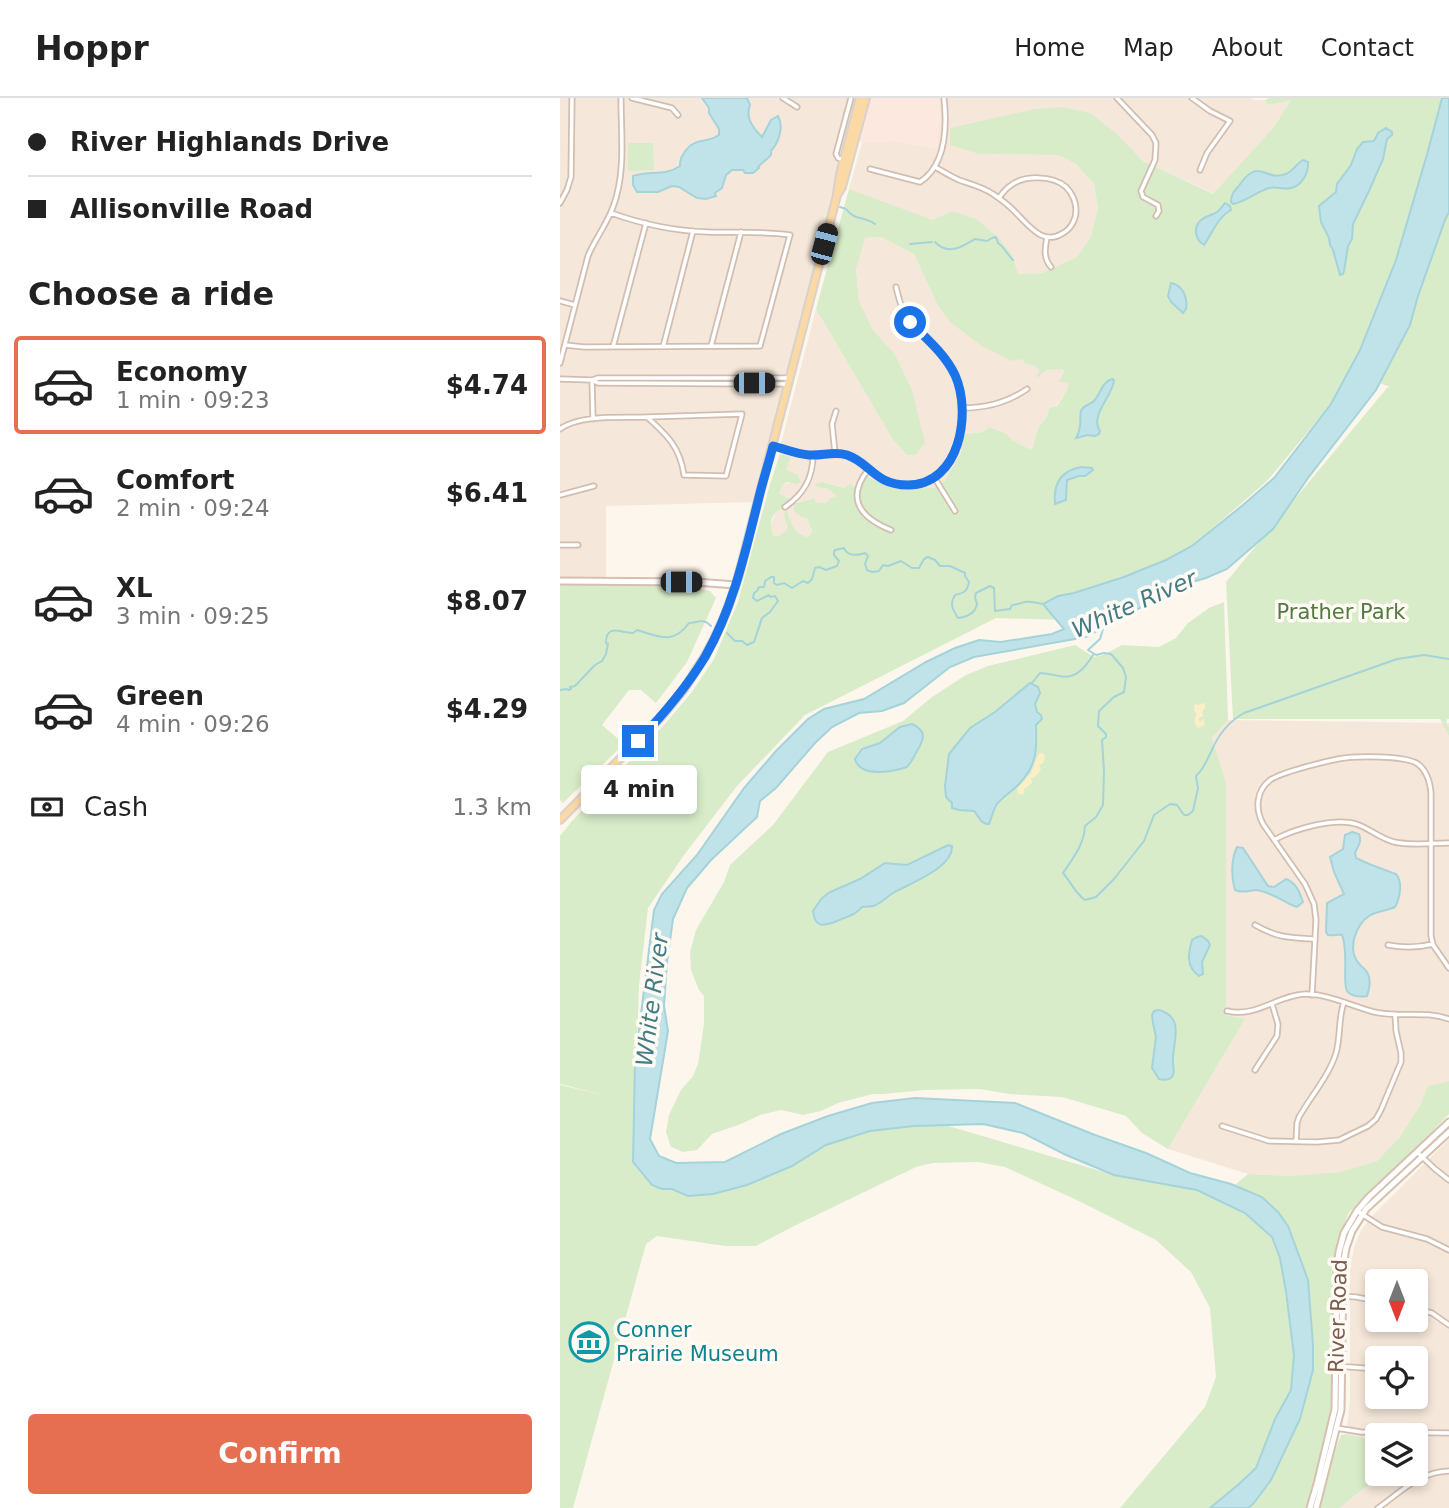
<!DOCTYPE html>
<html lang="en">
<head>
<meta charset="utf-8">
<style>
	body { margin:0; font-family:"DejaVu Sans",sans-serif; background:#f6f6f6; color:#222; height:100vh; display:flex; flex-direction:column; font-size:26px; white-space:nowrap }
	* { box-sizing:border-box; margin:0 }
	p { font-size:23px; color:#767676 }
	.icon { flex:none; width:38px; height:38px; fill:none; stroke:currentColor; stroke-width:2; stroke-linecap:round; stroke-linejoin:round }
	.map { position:relative; flex:1; overflow:hidden }
	.sheet { display:flex; flex-direction:column; background:#fff; width:560px }
	.sheet>* { flex:none }
	.top-card { display:grid; align-content:center; height:154px; padding:0 28px; background:#fff }
	.needle { width:46px; rotate:180deg }
	.tools { position:absolute; left:805px; top:1171px; display:grid; gap:14px }
	.tools a { display:grid; place-items:center; width:63px; height:63px; border-radius:7px; background:#fff; box-shadow:0 4px 10px #0003; font-size:35px }
	.end { position:absolute; width:32px; height:32px; margin:-16px; border:9px solid #1a73e8; background:#fff; box-shadow:0 0 0 4px #fff }
	.from { border-radius:50% }
	.bubble { position:absolute; height:49px; border-radius:7px; background:#fff; box-shadow:0 4px 10px #0003; font-size:23px; font-weight:700; line-height:49px; text-align:center }
	.car { position:absolute; width:21px; height:42px; margin:-21px -10px; border-radius:9px; box-shadow:0 0 5px 2px #0007; background:linear-gradient(#222 24%,#8ab4d8 0 40%,#222 0 76%,#8ab4d8 0 86%,#222 0) }
	.top-card b { display:flex; align-items:center; gap:24px; height:66px; font-size:26px }
	.top-card b+b { border-top:2px solid #e0e0e0 }
	.top-card i { width:18px; height:18px; background:#222 }
	ul { padding:0; list-style:none }
	li { display:flex; align-items:center; gap:21px; height:98px; margin:0 14px 10px; padding:0 14px; border:4px solid transparent; border-radius:7px }
	li div { flex:1 }
	li b { display:block; font-size:26px }
	li em { font-style:normal; font-weight:700 }
	li.active { border-color:#e76f51 }
	li>.icon { width:63px; height:63px; stroke-width:1.5 }
	h2 { padding:0 28px; font-size:32px; line-height:84px }
	.pay { display:flex; align-items:center; gap:18px; height:77px; padding:0 28px; font-size:26px }
	.pay p { margin-inline-start:auto }
	.button { display:flex; gap:14px; margin-top:auto; padding:14px 28px }
	.button a { flex:1; height:80px; border-radius:7px; background:#e76f51; color:#fff; font-size:28px; font-weight:700; line-height:80px; text-align:center }
	header { display:flex; align-items:center; gap:42px; box-sizing:border-box; height:98px; padding:0 35px; background:#fff; border-bottom:2px solid #e0e0e0 }
	header strong { font-size:33px }
	nav { display:flex; gap:38px; margin-inline-start:auto; font-size:24px }
	main { display:flex; flex:1; min-height:0 }
	.map>svg:first-child { display:block }
</style>
</head>
<body>
<header>
<strong>Hoppr</strong>
<nav><a>Home</a><a>Map</a><a>About</a><a>Contact</a></nav>
</header>
<main>
<section class="sheet">
<div class="top-card">
<b><i class="from"></i>River Highlands Drive</b>
<b><i></i>Allisonville Road</b>
</div>
<h2>Choose a ride</h2>
<ul>
<li class="active"><svg class="icon" aria-label="car" viewBox="0 0 24 24"><path d="M5 17H2v-5l4-1 3-4h7l3 4 3 1v5h-3M9 17h6M6 11h13"/><circle cx="7" cy="17" r="2"/><circle cx="17" cy="17" r="2"/></svg><div><b>Economy</b><p>1 min · 09:23</p></div><em>$4.74</em></li>
<li><svg class="icon" aria-label="car" viewBox="0 0 24 24"><path d="M5 17H2v-5l4-1 3-4h7l3 4 3 1v5h-3M9 17h6M6 11h13"/><circle cx="7" cy="17" r="2"/><circle cx="17" cy="17" r="2"/></svg><div><b>Comfort</b><p>2 min · 09:24</p></div><em>$6.41</em></li>
<li><svg class="icon" aria-label="car" viewBox="0 0 24 24"><path d="M5 17H2v-5l4-1 3-4h7l3 4 3 1v5h-3M9 17h6M6 11h13"/><circle cx="7" cy="17" r="2"/><circle cx="17" cy="17" r="2"/></svg><div><b>XL</b><p>3 min · 09:25</p></div><em>$8.07</em></li>
<li><svg class="icon" aria-label="car" viewBox="0 0 24 24"><path d="M5 17H2v-5l4-1 3-4h7l3 4 3 1v5h-3M9 17h6M6 11h13"/><circle cx="7" cy="17" r="2"/><circle cx="17" cy="17" r="2"/></svg><div><b>Green</b><p>4 min · 09:26</p></div><em>$4.29</em></li>
</ul>
<div class="pay"><svg class="icon" aria-label="cash" viewBox="0 0 24 24"><path d="M3 7h18v10H3z"/><circle cx="12" cy="12" r="2"/></svg>Cash<p>1.3 km</p></div>
<div class="button"><a>Confirm</a></div>
</section>
<div class="map">
<svg width="889" height="1410" viewBox="0 0 889 1410">
	<rect width="100%" height="100%" fill="#fdf6ec"/>
	<path fill="#f5e8da" fill-rule="evenodd" d="M0 0H296L195 404 46 408V482H0Z
		M378 0H691L694 2H705L707 7 732 1 714 29 654 96 583 63 556 35 419 56 498 57 516 66 534 86 538 110 531 138 517 159 482 175 458 176 392 113 373 123 289 91 302 44 335 43 377 50 380 16Z
		M321 139 354 156 377 206 463 261 466 266 474 268 479 272 476 279 486 272 502 270 504 273 501 278 507 284 508 290 496 308 489 310 487 319 478 330 472 352 453 343 447 336 430 329 422 334 406 336 401 355 385 382 374 390 337 391 325 387 313 381 295 391 288 387 284 390 263 384 257 389 268 391 276 396V400L266 405 254 404V400L236 404 247 419 252 433 250 437 247 439 242 437 231 427 227 413 226 433 219 438H214L211 426 217 412 229 400 219 395 223 387 231 384 226 372 231 359 220 356 219 353 256 211 333 342 347 357 334 255 313 232 299 203 296 171 304 140Z
		M668 622 889 625V983L868 988 859 1009 839 1040 817 1063 779 1074 728 1078 688 1076 608 1051 685 921 666 917V684L652 640Z
		M889 1041V1410H779L823 1376H856V1337H817V1340H801L786 1336 790 1302V1173L794 1149 801 1132 814 1116ZM817 1183H856V1222H817ZM817 1260H856V1298H817Z"/>
	<path fill="#fde8e0" d="M308 0H378L380 16 377 50 335 43 302 44 297 42Z"/>
	<path fill="#d8ecc9" d="M709 0H882L870 46 835 168 800 252 771 306 707 383 641 440 646 447 503 522 436 520 245 617 177 688 124 757 88 810 79 887 73 1064 102 1091H112L128 1098 153 1096 187 1087 226 1070 266 1047 310 1033 354 1028 385 1027 554 1077 637 1092 685 1115 712 1139 720 1160 734 1257 731 1292 715 1321 696 1370 679 1386 650 1410H560L645 1309 656 1279 650 1210 631 1174 596 1142 523 1105 445 1069 418 1064 373 1065 356 1069 236 1127 196 1148H165L97 1138 86 1146 13 1410H0V987L47 998 0 986V738L12 723 104 627 132 594 154 561 178 504 210 386 220 356 231 359 226 372 238 377 241 384 237 386 227 384 223 387 219 395 230 401C219 415 205 415 214 438H219L226 433 227 429 224 416 227 412C230 424 234 435 247 439L250 437 252 433 247 420 242 419 234 414V408L236 405 254 400 255 404 266 405 271 400 276 399V397L268 391 257 389 255 386 263 384 284 390 290 386 296 390 307 379 337 391 374 390 385 382 401 355 404 338 406 336 422 334 430 329 447 336 453 343 472 352 478 330 487 319 489 310 497 308 508 290 507 284H499L504 273 502 271 486 272 477 280 476 279 479 272 474 268 466 266 462 261 452 263 422 248 391 225 377 206 354 156 321 139 305 140 296 171 299 203 313 232 334 255 352 292 365 345 355 357H347L333 342 256 211 289 91 373 122 392 113 416 121 439 140 452 157 458 176 482 175 517 159 531 138 538 110 534 86 516 66 498 57 419 56 390 47V30L475 11 502 9 530 15 556 35 583 63 653 96 714 29 731 2 707 7 705 2Z
		M68 45H93L94 72 68 73Z
		M889 114V621H887L886 626 889 629V638L880 621H673L666 484 827 290 830 289 820 285 850 227 858 198 885 122Z
		M0 487H119L150 493 156 500 127 564 96 605 81 592H69L42 627 64 646 3 705 0 702Z
		M664 504 668 622 652 640 666 684V917L685 921 608 1051 582 1035 566 1018 502 999 449 996 420 991 365 992 323 996H313L278 1005 261 1013 243 1017 221 1012 200 1017 181 1026 152 1036 137 1052 123 1054 111 1049 106 1034 109 1017 121 992 133 978 138 966 144 926V898L139 892 131 872 130 854 136 832 164 784 170 767 213 727 268 654 343 623 372 599 406 577 428 568 515 547 534 559 543 557 562 547 599 549 616 540 628 525 649 510Z
		M889 983V1016L842 1065 810 1092 788 1116 775 1153 777 1198 776 1291 770 1326 750 1410H688L693 1405 711 1382 740 1321 748 1182 675 1087 688 1076 728 1078 779 1074 817 1063 839 1040 859 1009 868 988Z
		M786 1336 801 1340H817V1376H823L779 1410H759L775 1353 781 1337Z"/>
	<path fill="#fcefc7" d="M643 605 645 606V610L642 613 643 618 639 620V623L641 624 642 621H643L645 627 638 630C634 627 634 620 637 616L635 615 634 609 635 606 639 607Z
		M481 655 484 656 485 660 483 665 479 667 481 672 475 679 471 680 472 685 464 691V696H458L457 691 471 675 478 657Z"/>
	<path fill="#bfe3e8" stroke="#a5d3da" stroke-width="2" d="M142 0H187L190 7C185 20 193 30 202 39L211 22 218 18C224 29 219 44 211 53V57C207 62 202 64 198 69L199 70 193 75H185L183 72H172L166 77 162 90 155 95 156 98 146 101 137 100 119 89 112 88 98 94H77L73 87V78C90 72 104 79 120 68 120 60 122 58 126 52 135 40 148 45 159 37V31L149 15V10Z
		M882 0H889V114L885 122 858 198 850 227 816 292 748 380 713 431 667 471 646 480 622 487 526 539 414 559 390 569 344 605 322 613 299 615 272 629 255 645 216 690 200 703 197 719 151 762 127 790 113 821 107 864 104 908 108 933 90 1041 99 1058 116 1065 165 1064 221 1036 268 1018 312 1005 355 1000 455 1005 535 1037 586 1055 630 1075 671 1086 702 1099 718 1114 728 1128 748 1182 753 1247V1272L740 1321 711 1382 693 1406 688 1410H650L679 1386 696 1370 715 1321 731 1292 734 1257 726 1194 720 1160 712 1139 685 1115 637 1092 554 1077 506 1057 463 1035 423 1026 354 1028 310 1033 266 1047 232 1068 187 1087 153 1096 128 1098 112 1091H102L92 1087 73 1064 75 964 94 812 102 796 137 757 184 690 216 653 248 621 264 611 304 601 366 564 395 550 419 542 441 544 492 536 504 531 483 506 498 498 514 495 564 479 606 462 632 448 683 407 714 380 742 344 771 306 800 252 836 162 868 53Z
		M826 30 832 34V37L827 41 823 61 809 93 793 126 792 141 788 148 784 173 783 176 780 177 773 152 770 147 769 140 761 124 759 108 776 94 777 86 791 67 797 51 803 44 814 43 818 35Z
		M743 62 748 64C749 74 742 88 731 90 723 92 717 88 709 90 696 94 685 104 673 106L671 104C671 94 676 92 681 85 700 59 705 84 726 76 733 73 736 66 743 62Z
		M665 105 670 108 671 112C657 120 652 136 644 147 636 142 632 130 641 122 646 118 652 117 657 114 660 112 663 107 665 105Z
		M611 185C623 187 628 200 626 211L623 215 611 204 608 198Z
		M552 281 554 282C553 298 529 318 540 333L539 336 535 338 527 337 516 340C523 329 519 321 521 313 523 307 530 307 534 303 541 295 542 284 552 281Z
		M521 369 532 370 533 372 525 378H519L507 382 506 402 495 406C493 386 500 373 521 369Z
		M470 585 478 589 480 595 475 606 477 614 481 617 482 621 476 627C477 652 477 668 458 687 451 694 443 699 437 706 433 712 432 719 429 726 421 727 419 718 414 713L399 712 392 710V705L386 699 385 688 389 656 410 630 435 614Z
		M352 626C369 634 363 643 356 655 353 660 351 665 347 669 332 674 300 680 295 661L302 651 320 645 340 629Z
		M792 734 799 736C802 744 798 749 795 755L796 760 809 766 836 776C843 784 840 800 835 809 827 813 816 813 809 818 796 827 788 849 797 863 800 868 806 871 808 876 811 882 809 892 807 898 801 899 791 899 787 893 782 886 789 853 782 837 778 836 773 838 768 837L766 834 767 805 784 796 774 774 770 759 783 751 785 737Z
		M388 747 392 748C394 770 348 786 333 795 326 799 321 806 313 808 310 809 306 808 302 809 296 817 286 819 277 823 264 828 255 831 253 813L262 800 270 794 300 781 325 765 347 767Z
		M677 749 683 750 708 788 714 789 726 781C736 784 740 795 743 804L737 809 734 808C723 803 710 794 697 792 689 792 683 796 675 792 671 779 671 761 677 749Z
		M642 838 648 843 650 847 642 864 643 876 639 878C626 869 628 856 632 842L637 839Z
		M599 912C624 919 614 941 613 960 612 965 615 972 613 977 611 983 604 982 599 981L592 970 596 939 593 925 592 917 594 913Z"/>
	<g fill="none" stroke-linecap="round" stroke-linejoin="round">
		<path stroke="#a5d3da" stroke-width="2" d="M280 109 286 111C295 123 304 118 315 126
			M375 144C388 158 402 149 415 141L427 143 432 140 436 139 438 145C444 149 447 156 453 162
			M350 146 372 144
			M543 531 540 541 528 552 536 557 544 555 551 556 563 570 566 579 564 594 554 599 539 613 538 628 546 636V639L542 642 544 673 543 707 536 719 525 728C524 747 513 760 503 775 510 783 516 796 525 802L536 799 554 781 584 743 594 717 610 706 617 707 624 717H628L633 713 638 690 636 678C644 671 646 663 651 654 658 637 668 624 684 615L837 561 864 557 889 561
			M167 535 175 543H182L187 547 194 544 202 520 210 514 218 503 215 498 210 499 209 497 197 503 193 500 194 495 197 493 199 489H204L205 483 211 479H214V485L217 487 224 485 232 490 243 483 248 485 252 481 255 470 259 469 266 472 277 468 279 463 274 457V454L275 452 284 450C287 458 297 458 305 455L308 458 305 466 307 472 312 474 319 473 323 467 328 468 341 463 352 470H359L364 461 368 459 375 462 380 468H390L405 475V478L409 484C407 493 405 495 395 497 389 506 393 512 398 520 407 519 415 516 417 506L415 499 416 495 430 488 434 490 435 513 450 511 452 507C457 507 460 505 465 504 471 503 478 505 483 506
			M472 585 480 575C487 575 492 577 499 578 515 582 525 570 533 557
			M0 592 6 591 9 592 11 591 10 589 15 588 35 567 42 563 46 556 48 546 46 545C46 525 61 535 73 535L77 532C100 539 113 547 129 525 138 525 143 519 151 528"/>
		<g stroke="#d1beb0" stroke-width="7">
			<path id="street" d="M72 0 112 10 118 17
				M223 0 237 9
				M557 0 592 37 596 45 595 62 581 93 583 99 598 107 599 113 596 118
				M632 0 650 13 670 23 647 55 640 72
				M283 62 278 60 276 56 291 0
				M375 69C382 73 390 78 399 82 410 86 423 89 433 96 442 102 451 109 458 117 470 129 484 148 503 135 511 131 516 121 516 113 516 104 512 95 506 89 493 77 463 77 450 88 445 91 442 96 439 100
				M310 71 360 84C386 67 387 28 384 0
				M0 105 7 92 11 79 12 0
				M487 139C485 150 483 160 491 169
				M0 203 15 207
				M5 247 24 249 200 248 230 137C202 133 175 135 147 134 114 133 82 126 51 115
				M151 248 181 134
				M53 249 86 125
				M103 249 133 133
				M0 265 28 158C35 141 47 126 53 109 66 75 61 36 61 0
				M0 281 32 282 38 285 227 286
				M32 282 38 280H229
				M32 282 33 321
				M403 310C427 310 447 305 467 291
				M182 316 166 378 124 377C120 349 107 337 87 319Z
				M0 331C21 316 61 320 87 319
				M213 348C225 351 237 356 249 357 262 358 274 353 287 357 300 362 309 375 322 381 353 398 389 378 397 345 403 322 405 299 395 277 384 255 364 242 350 224 342 214 339 201 336 189
				M275 355 272 326 276 313
				M308 372C285 401 301 420 331 432
				M374 379 395 413
				M0 397 34 388
				M225 409C244 396 253 380 253 357
				M0 447H18
				M714 742C734 731 777 718 799 727 811 732 822 741 834 744 851 748 871 745 889 745
				M695 827C718 840 730 840 755 841
				M828 847C844 850 857 850 873 846
				M752 897 756 822 754 806 745 786 703 726C695 711 696 693 710 682 722 674 763 664 778 661 794 658 845 657 858 666 867 673 870 684 871 695V838L873 847 889 870
				M667 913C696 920 718 897 745 896 769 896 791 908 814 914 839 920 864 912 889 921
				M695 972 717 938 718 926 712 906
				M662 1028 709 1043 757 1044 779 1042 808 1028 816 1021 821 1012 841 964V955L836 933 835 916
				M736 1044 737 1025 739 1019C751 998 769 978 776 955 781 937 778 921 784 904
				M857 1054 875 1071 889 1082
				M797 1113 822 1129 867 1141 889 1152
				M781 1198 796 1199 817 1203
				M856 1211 872 1215 889 1227
				M776 1268 817 1271
				M776 1330 801 1334 889 1335
				M818 1410C842 1393 859 1374 889 1373"/>
		</g>
		<g stroke="#d6c0b0" stroke-width="9">
			<path id="secondary" d="M0 483 135 484 176 487
				M750 1410 757 1386 775 1311 777 1168 779 1154 784 1135 797 1113 809 1099 889 1024
				M756 1410 781 1312 783 1168 786 1150 792 1133 806 1111 889 1034"/>
		</g>
		<g stroke="#dad1cd" stroke-width="10">
			<path id="primary" d="M277 95 280 76 300 0
				M0 722 101 619 124 591 145 558 155 539 166 515 178 480 277 97 282 89 306 0"/>
		</g>
		<use href="#street" stroke="#fff" stroke-width="3.5"/>
		<use href="#secondary" stroke="#fff" stroke-width="5"/>
		<use href="#primary" stroke="#fbd9a5" stroke-width="6"/>
	</g>
	<g fill="none" stroke-linecap="round" stroke-linejoin="round">
		<path stroke="#1a73e8" stroke-width="9" d="M78 643C103 617 126 590 145 559 174 508 186 451 200 395 204 379 209 364 213 348 225 351 237 356 249 357 262 358 274 353 287 357 311 365 314 387 348 387 400 387 412 315 395 277 385 256 366 240 350 224"/>
	</g>
	<defs>
		<g id="museum-ring" transform="scale(2.0125)"><circle r="9.5" fill="#fffaf3" stroke="#0f9aa8" stroke-width="1.5"/><path d="M0-6L6-3V-2H-6V-3ZM-5-1h2V3h-2ZM-1-1h2V3h-2ZM3-1h2V3H3ZM-6 4H6V6H-6Z" fill="#0f9aa8"/></g>
	</defs>
	<g fill-rule="evenodd">
		<use href="#museum-ring" x="29" y="1244"/>
	</g>
	<g text-anchor="middle" dominant-baseline="central" stroke-width="7" stroke-linejoin="round" paint-order="stroke">
		<g font-size="21" fill="#537a41" stroke="#fffaf3">
			<text x="781" y="514">Prather Park</text>
		</g>
		<g font-size="21" fill="#7a5c4d" stroke="#fffaf3">
			<text transform="translate(778 1218) rotate(-88)">River Road</text>
		</g>
		<g font-size="21" fill="#0d838f" stroke="#fffaf3" text-anchor="start">
			<text x="56" y="1232">Conner<tspan x="56" dy="24">Prairie Museum</tspan></text>
		</g>
		<g font-size="23" font-style="italic" fill="#437c86" stroke="#fffaf3">
			<text transform="translate(574 506) rotate(-24)">White River</text>
			<text transform="translate(92 902) rotate(-83)">White River</text>
		</g>
	</g>
</svg>
<div class="tools">
<a><svg class="needle" viewBox="-14 -14 28 28"><path d="M0-13l5 13h-10z" fill="#e53935"/><path d="M0 13l5-13h-10z" fill="#767676"/></svg></a>
<a><svg class="icon" aria-label="locate" viewBox="0 0 24 24"><circle cx="12" cy="12" r="6"/><path d="M12 2v4M12 18v4M2 12h4M18 12h4"/></svg></a>
<a><svg class="icon" aria-label="layers" viewBox="0 0 24 24"><path d="M12 4l9 5-9 5-9-5zM3 14l9 5 9-5"/></svg></a>
</div>
<i class="end from" style="left:350px;top:224px"></i>
<i class="end" style="left:78px;top:643px"></i>
<div class="bubble" style="left:21px;top:667px;width:116px">4 min</div>
<i class="car" style="left:264px;top:146px;rotate:15deg"></i>
<i class="car" style="left:194px;top:285px;rotate:90deg"></i>
<i class="car" style="left:121px;top:484px;rotate:90deg"></i>
</div>
</main>
</body>
</html>
